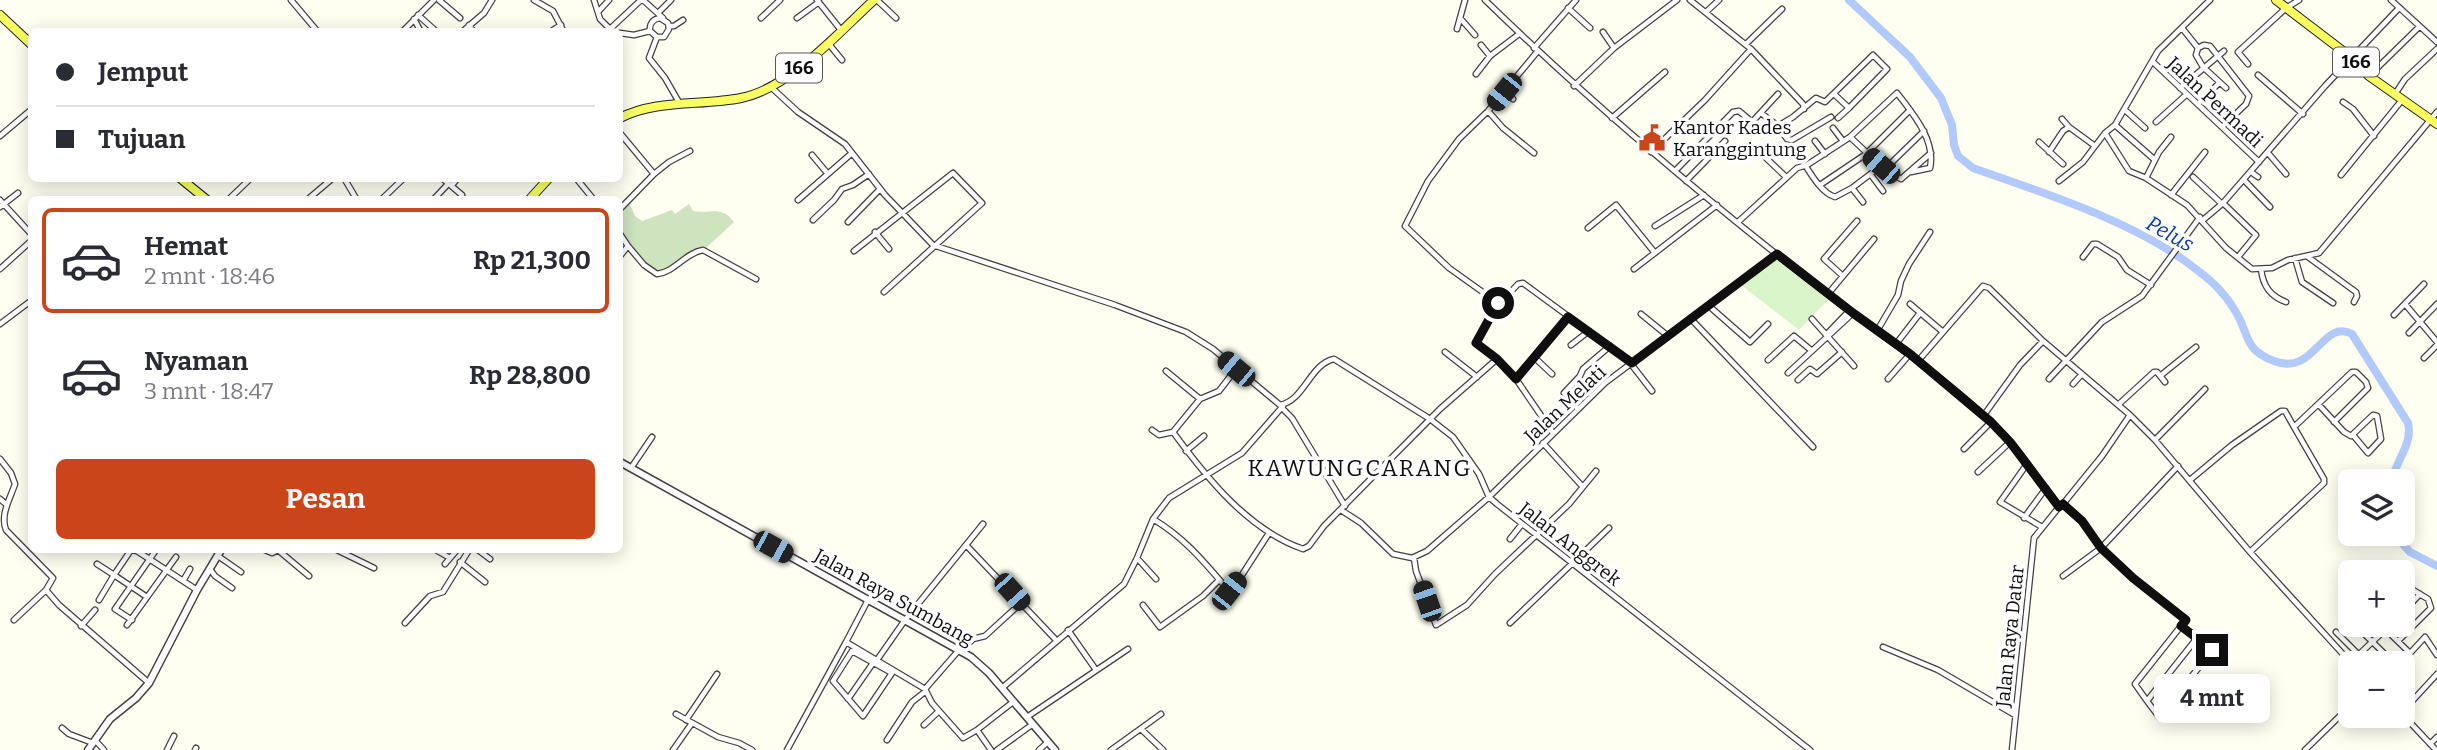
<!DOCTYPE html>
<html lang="id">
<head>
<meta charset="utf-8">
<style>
	body { margin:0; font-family:Bitter,serif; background:#f7f7f7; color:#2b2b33; height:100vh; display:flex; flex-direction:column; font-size:26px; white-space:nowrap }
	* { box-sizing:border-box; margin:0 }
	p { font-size:23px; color:#7c7c81 }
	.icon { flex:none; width:38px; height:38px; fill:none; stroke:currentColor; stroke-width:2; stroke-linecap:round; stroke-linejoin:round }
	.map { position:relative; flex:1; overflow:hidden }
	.details { position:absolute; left:28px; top:196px; width:595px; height:357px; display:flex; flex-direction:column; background:#fff; border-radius:10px; box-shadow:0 4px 18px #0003 }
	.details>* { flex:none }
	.top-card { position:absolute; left:28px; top:28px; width:595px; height:154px; border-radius:10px; box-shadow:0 4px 18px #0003; display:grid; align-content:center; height:154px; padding:0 28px; background:#fff }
	.tools { position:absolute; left:2338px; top:469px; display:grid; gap:14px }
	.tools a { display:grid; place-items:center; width:77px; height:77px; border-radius:10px; background:#fff; box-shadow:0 4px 18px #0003; font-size:35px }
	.end { position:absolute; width:32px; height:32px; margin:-16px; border:9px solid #0f0f0f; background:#fff; box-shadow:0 0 0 4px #fff }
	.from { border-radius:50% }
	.bubble { position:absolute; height:49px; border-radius:10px; background:#fff; box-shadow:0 4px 18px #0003; font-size:23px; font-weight:700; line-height:49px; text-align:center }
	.car { position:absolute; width:21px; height:42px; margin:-21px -10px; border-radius:9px; box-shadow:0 0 5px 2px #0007; background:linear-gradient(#222 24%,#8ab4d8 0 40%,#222 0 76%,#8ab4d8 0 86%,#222 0) }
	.top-card b { display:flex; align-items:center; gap:24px; height:66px; font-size:26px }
	.top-card b+b { border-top:2px solid #e1e1e2 }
	.top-card i { width:18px; height:18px; background:#2b2b33 }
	ul { padding:12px 0 0; list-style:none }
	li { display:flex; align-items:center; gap:21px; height:105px; margin:0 14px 10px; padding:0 14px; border:4px solid transparent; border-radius:10px }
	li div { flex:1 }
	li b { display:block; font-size:26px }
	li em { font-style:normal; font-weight:700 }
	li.selected { border-color:#cb451b }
	li>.icon { width:63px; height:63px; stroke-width:1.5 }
	.primary-button { display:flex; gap:14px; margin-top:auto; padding:14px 28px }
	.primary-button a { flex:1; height:80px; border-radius:10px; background:#cb451b; color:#fff; font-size:28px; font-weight:700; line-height:80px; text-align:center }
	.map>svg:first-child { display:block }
</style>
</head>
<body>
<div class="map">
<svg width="2437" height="750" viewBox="0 0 2437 750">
	<rect width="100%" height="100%" fill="#fefff1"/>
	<path fill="#cde4bf" d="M629 202 635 216 642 221 672 210 675 214 689 204 693 211C712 214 721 205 734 222L705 249 694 250 662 273 653 272 629 246 620 229V211Z"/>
	<path fill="#d9f4c9" d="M1778 258 1829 299 1799 330 1741 285Z"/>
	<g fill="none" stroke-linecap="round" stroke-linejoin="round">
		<path stroke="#b1cafb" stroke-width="8" d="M1849 0 1910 57 1941 98 1952 125 1954 145 1958 156 1973 168C2044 193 2139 223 2197 270 2211 280 2225 294 2234 309 2250 333 2242 349 2274 361 2315 377 2322 318 2352 334L2408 423C2413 445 2395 461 2392 481
			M2394 534 2410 552 2437 566"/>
		<g stroke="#424242" stroke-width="7">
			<path id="minor" d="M291 0 318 32
				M439 0 460 18
				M534 0 553 11 564 32
				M594 0 600 19 610 29 641 0
				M643 0 663 18
				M817 0 841 30
				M877 0 896 18
				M1485 0C1595 107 1713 206 1835 300 1888 341 1945 377 1993 424 2019 448 2038 479 2059 507L2034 538 2012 750
				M2391 0 2437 42
				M1568 8 1590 28
				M598 12 609 0
				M1706 12 1719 0
				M658 13 671 0
				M418 15 437 32
				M761 18 780 0
				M797 18 819 2
				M1460 18 1475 35
				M414 19 421 32
				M469 25 474 32
				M669 26H674L683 20
				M2182 28 2198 48
				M1457 29 1465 0
				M402 32 434 0
				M462 32 484 13 492 0
				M550 32 561 25
				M1603 32 1614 48
				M620 33 634 35 650 31
				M657 37 650 31C649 24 653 19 660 18L668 23 669 29 664 37H657L649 58 665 78 680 104
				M828 43 842 60
				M1746 44 1782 9
				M1481 45 1490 56
				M1534 48 1576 0
				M1751 49 1803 104 1804 109
				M1537 52 1488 111 1459 139 1428 181 1405 226 1449 268 1498 303 1476 343 1497 359 1516 379 1553 433
				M2153 62 2259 162
				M2248 64 2238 52 2286 8 2299 0
				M1476 74 1490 56 1519 34
				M2258 75 2303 114
				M2369 76 2419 27
				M1574 86 1614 48 1677 0
				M772 88 798 112 845 144 885 195 933 245 1115 305 1186 332 1213 349 1280 405C1304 401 1310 364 1334 359L1430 419 1453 437 1479 474 1489 497 1497 504 1810 750
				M2180 88 2224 51
				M1504 92 1513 99
				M2395 94 2405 79 2437 49
				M2343 102 2353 109 2374 136
				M2198 104 2219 83
				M2125 110 2145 128
				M1488 111 1503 128 1534 153
				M1761 113 1778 126 1793 117 1816 98 1825 102 1873 55 1887 69 1849 108 1834 94
				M1612 118 1665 72
				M1838 118 1849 108
				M2062 119 2069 127 2095 146
				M2156 122 2187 94
				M2115 125 2155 160
				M1778 126 1787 139 1792 140 1831 117
				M2222 127 2246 104 2249 96 2210 46 2204 45 2198 48 2196 55 2203 67 2226 88
				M1833 128 1843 141
				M620 133 654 174 620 209
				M2105 133 2129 171 2146 178 2187 205 2226 248 2252 269 2272 268 2288 260 2319 253 2437 112
				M0 136 32 109
				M1850 137 1881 166 1901 179 1931 153
				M1815 141 1825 154
				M2039 142 2063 164
				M1749 148 1764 156 1786 177
				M1795 150C1806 164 1818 192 1835 197L1852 188 1881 166
				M1651 152 1705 100 1751 49 1690 0
				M2049 152 2063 131 2069 127
				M2268 153 2286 174
				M812 155 828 174
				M1885 169 1924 131
				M1675 171 1733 112 1739 111 1752 122 1778 94
				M2251 172 2258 177
				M654 174 669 162 690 151
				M1871 175 1883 191
				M2341 175 2402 100
				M2193 177 2222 204
				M344 178 357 200
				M442 178 462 195 459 200
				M576 178 594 200
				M2146 178 2159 152 2171 137
				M2244 180 2270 207
				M1686 181 1725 141
				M2059 181 2083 162 2105 133 2115 125 2158 51 2210 0
				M452 185 458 178
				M1820 185 1866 154 1910 110
				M1852 188 1863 202
				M2171 195 2205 152
				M0 200 32 235
				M228 200 251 178
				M307 200 333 178
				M381 200 404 178
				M433 200 448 184
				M798 200 852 153
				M2223 203 2256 235 2238 257
				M0 207 18 193
				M813 220 834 200 842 189 853 185 869 174
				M2203 220 2223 203 2325 86 2399 8
				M848 222 880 189
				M1738 222 1797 168 1807 165 1850 137 1897 93C1913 114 1936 140 1930 168L1911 172
				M1655 226 1704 195
				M1588 228 1616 205 1655 253
				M875 232 889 249
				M620 234 628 246 620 256
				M628 246 644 265 657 274C675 272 685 253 703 250L756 279
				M854 251 953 173 982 203 884 292
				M2083 257 2093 244H2097L2118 257 2127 270 2151 285
				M2308 257 2356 292 2357 296 2354 302
				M2295 258 2302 282 2333 303
				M0 269 32 240
				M1634 269 1717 205
				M2261 269C2263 286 2270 296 2286 302
				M1843 276 1824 259 1857 221
				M1828 294 1874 239
				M1506 297 1518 284 1523 283 1632 363
				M1910 304 1943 332
				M2405 304 2437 342
				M1709 306 1750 342 1768 324
				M1641 314 1668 336
				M2394 315 2424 284
				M1691 319 1813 447
				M1812 319 1854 366
				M0 324 32 300
				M1877 331 1898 295 1901 281 1909 264 1930 232
				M2409 333 2437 304
				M1826 335 1849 311
				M1896 344 1920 313
				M1571 345 1589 331
				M1445 352 1477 377
				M1535 358 1552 374
				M2424 358 2437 345
				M1768 360 1794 336 1812 351
				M1918 361 1983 286 1989 288 2043 341 2130 415 2155 440 2250 552 2351 663
				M1631 364 1652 391
				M1236 369 1219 391 1200 399 1173 432C1206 477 1248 530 1303 549L1309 546 1324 526 1440 409 1497 359
				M1166 371 1200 399
				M1788 373 1853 313
				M2160 376 2196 347
				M1516 379 1568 317
				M1888 379 1910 354
				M2049 379 2102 322 2142 296 2200 217
				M1798 380 1810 369 1817 374 1842 352
				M2073 384 2082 374
				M2118 405 2154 372H2157L2165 382
				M2319 405 2344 432 2351 436 2373 415 2377 416 2381 439 2368 453 2353 435
				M1282 408 1292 418 1345 506
				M1578 409 1564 393 1580 376 1583 369 1610 346
				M1984 415 2020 365 2043 341
				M1152 430 1159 435 1173 432
				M2155 440 2205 389
				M1543 443 1582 486
				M1964 449 1991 422
				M1186 451 1204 436
				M0 459 11 473 15 484C10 499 0 515 6 530L53 578 46 590 59 605 149 683
				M2027 464 2000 502 2042 527
				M631 468 652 437
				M1978 472 2010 442
				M2190 480 2232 445 2281 411H2285L2294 427 2352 372H2356L2366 382 2368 388 2334 422
				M0 499 7 505
				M2063 504 2083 521 2101 548 2133 578 2186 620 2181 626 2135 684 2147 701 2197 638 2181 626
				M2063 504 2102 456 2130 415
				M1341 510 1361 523 1393 554 1412 558 1427 551 1489 497 1605 383 1777 254
				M2024 518 2046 488
				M1153 519C1185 538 1205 563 1229 591
				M1510 539 1522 524
				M966 545 1056 640
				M265 550 272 553 278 550 309 576
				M337 550 374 568
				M436 550 450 558
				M478 550 490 559
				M2250 552 2324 483V479L2294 427
				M218 556 241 572
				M1137 558 1156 579
				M1414 558 1416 571 1436 625 1467 605 1495 574 1569 504 1596 471
				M460 562 485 582
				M97 564 114 575 99 600
				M445 564 457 550
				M210 569 215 576 232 588
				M2063 576 2101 548 2178 466
				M183 581 190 569
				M147 597 114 575 131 550 137 551 197 590
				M868 600 846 642 925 689
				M1218 602 1240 578 1269 533
				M1143 605 1160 627 1203 596 1219 580
				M2403 612 2420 594
				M2348 618 2350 620
				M14 620 46 590
				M132 620 115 609 156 550
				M405 623 430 596 443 592 469 550
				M1510 623 1609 528
				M127 625 176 557
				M2355 625 2391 660
				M2381 625 2410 653
				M81 626 95 610
				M1068 630 1096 670
				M2336 632 2367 663
				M2398 641 2431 608 2428 599 2403 584
				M1883 647 1938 670 2015 715
				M959 650 925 689 932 703 963 738 977 730 1013 702
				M852 651 892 673 863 716 833 681Z
				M961 651 973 639 985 636 1021 603
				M877 660 905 620 983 524
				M2350 663 2390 625
				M2401 663 2425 637 2437 655
				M1002 688 1124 584 1137 558 1153 519 1169 498 1242 453 1283 406
				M848 699 873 663
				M2147 701 2159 717 2212 651 2197 638
				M2403 711 2437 674
				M676 714 718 737 739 743 752 750
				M2403 715 2436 750
				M1027 717 1128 649
				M686 720 717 674
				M924 725 939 711
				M62 728 69 734 93 743
				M1141 729 1163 750
				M977 730 991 750
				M95 740 104 750
				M887 740 912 702 926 691
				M2430 744 2437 737
				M167 750 174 736
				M195 750 196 748
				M673 750 692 723
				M787 750 846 642
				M997 750 1033 724
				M1039 750 1048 742
				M1111 750 1161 714
				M2305 750 2350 706"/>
		</g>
		<g stroke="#424242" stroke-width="9">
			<path id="tertiary" d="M620 462 971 657 989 673 1055 750
				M88 750 110 719 136 698 149 683 197 590 221 550"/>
		</g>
		<g stroke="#202020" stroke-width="10">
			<path id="primary" d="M2276 0 2352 58 2369 76 2437 124
				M0 15 32 45
				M620 118C656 99 702 106 741 98 790 88 838 33 874 0
				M180 178 207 200
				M529 200 549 178"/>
		</g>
		<use href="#minor" stroke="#fff" stroke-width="4.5"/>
		<use href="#tertiary" stroke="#fff" stroke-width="6"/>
		<use href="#primary" stroke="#f8ff61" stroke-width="8"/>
	</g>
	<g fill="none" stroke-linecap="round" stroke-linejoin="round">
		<path stroke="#0f0f0f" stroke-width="9" d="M1498 303 1476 343 1497 359 1516 379 1568 317 1632 363 1777 254 1853 313 1910 354 1991 422 2010 442 2059 507 2063 504 2082 521 2101 548 2133 578 2186 620 2181 626 2212 650"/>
	</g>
	<defs>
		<g id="civic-bare" transform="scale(2.1)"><path d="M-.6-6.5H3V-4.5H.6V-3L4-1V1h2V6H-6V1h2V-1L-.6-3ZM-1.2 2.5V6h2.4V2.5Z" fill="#cb451b" stroke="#fff" stroke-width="2.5" paint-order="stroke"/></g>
	</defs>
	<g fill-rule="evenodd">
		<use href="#civic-bare" x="1652" y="138"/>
	</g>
	<g text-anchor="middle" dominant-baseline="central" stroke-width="7" stroke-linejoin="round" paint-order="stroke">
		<g fill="#fff" stroke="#575757" stroke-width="2">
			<rect x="2333" y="47.5" width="46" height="29" rx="5"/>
			<rect x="776" y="53.5" width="46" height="29" rx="5"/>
		</g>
		<g font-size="18" font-weight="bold" fill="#0f0f0f">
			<text x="2356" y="62">166</text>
			<text x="799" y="68">166</text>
		</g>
		<g font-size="19" fill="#0f0f0f" stroke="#fff">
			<text transform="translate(2215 102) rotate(43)">Jalan Permadi</text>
			<text transform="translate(1565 404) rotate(-43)">Jalan Melati</text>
			<text transform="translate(1570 544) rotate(38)">Jalan Anggrek</text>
			<text transform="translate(894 597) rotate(29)">Jalan Raya Sumbang</text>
			<text transform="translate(2010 636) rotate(-84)">Jalan Raya Datar</text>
		</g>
		<g font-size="19" fill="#0f0f0f" stroke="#fff" text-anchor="start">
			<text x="1673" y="127">Kantor Kades<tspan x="1673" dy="22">Karanggintung</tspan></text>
		</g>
		<g font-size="21" font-style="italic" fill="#0d39ac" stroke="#fff">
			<text transform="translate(2170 234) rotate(29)">Pelus</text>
		</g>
		<g font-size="23" letter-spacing="2" fill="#0f0f0f" stroke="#fff">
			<text x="1360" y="468">KAWUNGCARANG</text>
		</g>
	</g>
</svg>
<div class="tools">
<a><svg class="icon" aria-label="layers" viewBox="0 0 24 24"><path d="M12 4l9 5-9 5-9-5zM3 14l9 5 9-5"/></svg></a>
<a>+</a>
<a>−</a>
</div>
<i class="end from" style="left:1498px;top:303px"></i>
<i class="end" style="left:2212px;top:650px"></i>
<div class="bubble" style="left:2154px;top:674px;width:116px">4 mnt</div>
<i class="car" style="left:1504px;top:92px;rotate:219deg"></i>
<i class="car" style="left:1881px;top:166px;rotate:311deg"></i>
<i class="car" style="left:1236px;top:369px;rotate:310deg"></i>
<i class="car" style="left:773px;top:547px;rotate:119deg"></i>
<i class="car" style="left:1229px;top:591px;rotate:38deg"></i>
<i class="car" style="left:1012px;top:592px;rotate:138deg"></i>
<i class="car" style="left:1427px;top:601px;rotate:341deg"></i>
<div class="top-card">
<b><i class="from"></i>Jemput</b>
<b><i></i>Tujuan</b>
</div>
<section class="details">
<ul>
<li class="selected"><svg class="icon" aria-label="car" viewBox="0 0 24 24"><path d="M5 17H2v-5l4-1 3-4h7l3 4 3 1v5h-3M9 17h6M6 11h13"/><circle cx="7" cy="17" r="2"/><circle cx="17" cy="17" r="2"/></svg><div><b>Hemat</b><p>2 mnt · 18:46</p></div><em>Rp 21,300</em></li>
<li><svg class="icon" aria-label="car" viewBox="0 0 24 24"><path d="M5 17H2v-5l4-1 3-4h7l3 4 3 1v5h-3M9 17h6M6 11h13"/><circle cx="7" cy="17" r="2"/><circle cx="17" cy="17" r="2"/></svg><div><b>Nyaman</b><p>3 mnt · 18:47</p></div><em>Rp 28,800</em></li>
</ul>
<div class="primary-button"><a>Pesan</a></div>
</section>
</div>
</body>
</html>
